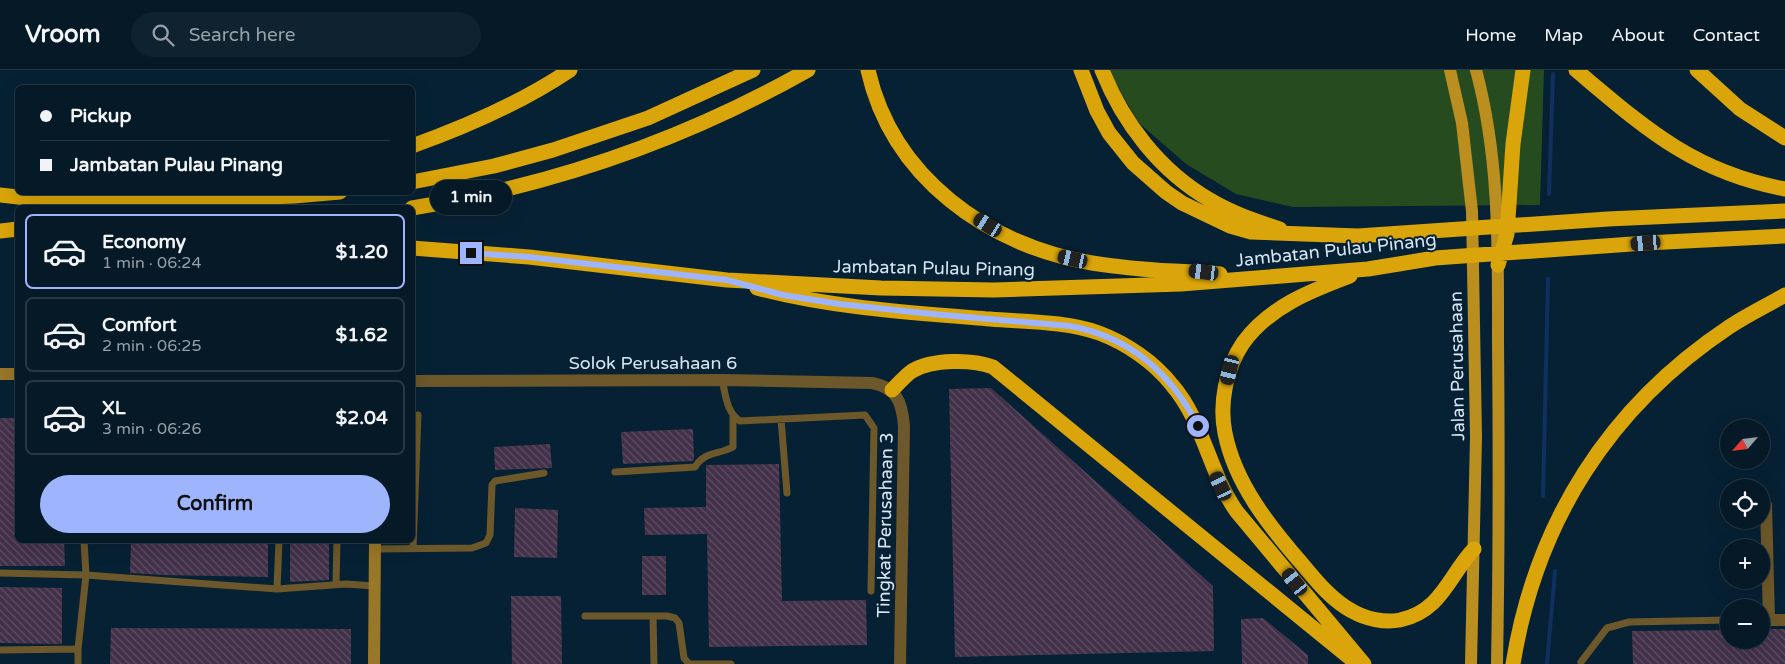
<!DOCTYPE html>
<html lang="en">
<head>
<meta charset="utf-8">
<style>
	body { margin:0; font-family:"Varela Round",sans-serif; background:#0e222f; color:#f1f3f6; height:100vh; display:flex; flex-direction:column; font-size:19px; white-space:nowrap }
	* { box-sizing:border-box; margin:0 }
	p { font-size:16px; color:#97a0a7 }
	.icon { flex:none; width:28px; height:28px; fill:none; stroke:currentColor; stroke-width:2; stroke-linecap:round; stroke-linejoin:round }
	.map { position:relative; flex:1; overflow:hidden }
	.panel { position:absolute; left:15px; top:135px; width:400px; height:338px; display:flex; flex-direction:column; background:#051927; border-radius:8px; box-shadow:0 5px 20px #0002,0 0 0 1px #263844 }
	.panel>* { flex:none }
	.guide { position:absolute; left:15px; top:15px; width:400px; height:110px; border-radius:8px; box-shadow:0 5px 20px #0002,0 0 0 1px #263844; display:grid; align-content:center; height:110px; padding:0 25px; background:#051927 }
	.needle { width:32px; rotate:242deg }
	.controls { position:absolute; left:1720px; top:349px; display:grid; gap:10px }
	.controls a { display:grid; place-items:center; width:50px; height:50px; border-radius:50%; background:#051927; box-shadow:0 5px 20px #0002,0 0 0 1px #263844; font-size:25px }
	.end { position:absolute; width:22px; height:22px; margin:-11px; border:6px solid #9eb4fd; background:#111; box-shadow:0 0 0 2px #111 }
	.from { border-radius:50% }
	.bubble { position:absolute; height:35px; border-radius:18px; background:#051927; box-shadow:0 5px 20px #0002,0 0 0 1px #263844; font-size:16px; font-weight:700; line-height:35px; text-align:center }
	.car { position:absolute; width:15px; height:30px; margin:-15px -8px; border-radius:6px; box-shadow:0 0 4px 1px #0007; background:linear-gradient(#222 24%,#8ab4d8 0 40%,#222 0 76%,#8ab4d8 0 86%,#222 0) }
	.guide b { display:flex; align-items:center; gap:18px; height:48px; font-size:19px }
	.guide b+b { border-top:1px solid #263844 }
	.guide i { width:12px; height:12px; background:#f1f3f6 }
	ul { padding:9px 0 0; list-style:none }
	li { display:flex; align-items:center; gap:15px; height:75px; margin:0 10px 8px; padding:0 15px; border:2px solid #263844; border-radius:8px }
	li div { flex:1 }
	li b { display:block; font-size:19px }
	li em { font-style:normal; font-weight:700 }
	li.current { border-color:#9eb4fd }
	li>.icon { width:45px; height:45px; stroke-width:1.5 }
	.button { display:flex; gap:10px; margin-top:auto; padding:10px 25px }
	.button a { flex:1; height:58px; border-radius:30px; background:#9eb4fd; color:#111; font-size:20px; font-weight:700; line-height:58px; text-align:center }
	header { display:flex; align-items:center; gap:30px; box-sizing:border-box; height:70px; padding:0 25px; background:#051927; border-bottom:1px solid #263844 }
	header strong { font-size:24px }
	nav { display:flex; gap:28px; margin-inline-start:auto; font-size:18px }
	.search { width:350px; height:45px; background:#0e222f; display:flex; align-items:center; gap:12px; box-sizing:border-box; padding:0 18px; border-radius:28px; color:#97a0a7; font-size:19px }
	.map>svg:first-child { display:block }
</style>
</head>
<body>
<header>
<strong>Vroom</strong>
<div class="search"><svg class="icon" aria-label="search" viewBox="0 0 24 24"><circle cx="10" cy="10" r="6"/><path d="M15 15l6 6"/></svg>Search here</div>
<nav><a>Home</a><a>Map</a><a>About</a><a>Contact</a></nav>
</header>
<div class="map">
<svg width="1785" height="594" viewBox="0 0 1785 594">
	<defs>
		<pattern id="building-back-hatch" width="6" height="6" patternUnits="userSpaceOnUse" patternTransform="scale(1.25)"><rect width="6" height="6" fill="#43314a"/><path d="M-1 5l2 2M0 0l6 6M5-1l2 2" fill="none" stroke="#5d4f65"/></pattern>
	</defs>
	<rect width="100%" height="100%" fill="#072134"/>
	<path fill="#264b1f" d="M1107 0H1544L1540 135 1293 137 1236 124 1186 94 1139 53Z"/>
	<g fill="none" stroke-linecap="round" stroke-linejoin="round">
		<path stroke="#10305f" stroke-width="4" d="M1549 124 1553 4
			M1543 426 1548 209
			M1547 594 1555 501"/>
	</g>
	<path fill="url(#building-back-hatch)" d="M991 318 1213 516 1214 581 955 587 949 319Z
		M0 348H18V470H64L65 496H0Z
		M693 359 694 389 693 391 623 394 621 362Z
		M550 374 552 398 495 400 494 377Z
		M779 394 782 531 866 530 867 575 709 577 707 464 645 465 644 438 706 437V395Z
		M515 438 558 440 557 488 514 487Z
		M131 470H268V507L163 505 130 503Z
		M290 470H329V510L290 512Z
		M642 486H666V525H642Z
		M0 517 62 518V574L0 573Z
		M511 526H561L562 594H512Z
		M1263 548 1308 585V594H1242L1241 549Z
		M111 558 351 559V594H110Z
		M1761 559H1785V594H1633L1632 561 1729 560V570H1761Z"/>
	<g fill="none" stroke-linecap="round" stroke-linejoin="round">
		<path stroke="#6c582a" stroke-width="7" d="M722 310C726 325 726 342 740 351L865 345 874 358 871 521
			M781 349 787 423
			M615 402 695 397C705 381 718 385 733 377V346
			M413 478 418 345
			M375 479 472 478 486 473 490 465 492 415 495 411 544 403
			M0 503 86 505 277 519 346 514 375 516
			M336 514 337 470
			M277 519 279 470
			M585 546H667L675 548 679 553 684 588 689 594H731
			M653 546 654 594
			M0 580 78 579
			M1581 592 1607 558 1629 552 1729 550
			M78 594V579L86 505 84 470"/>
		<path stroke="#6c582a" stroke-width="12" d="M412 311 722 310 872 313C897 318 902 332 904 356L900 594
			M1766 435 1769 550H1785"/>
		<path stroke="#997728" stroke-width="12" d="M0 304H18
			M374 594 375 470"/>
		<path stroke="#bb8f1f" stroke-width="12" d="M1450 0 1462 53 1472 141 1476 367 1471 594
			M1476 0C1500 89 1498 180 1498 271 1499 379 1499 486 1497 594"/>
		<path stroke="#daa50a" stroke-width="15" d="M868 0C892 107 988 176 1092 193 1113 196 1135 199 1156 200 1178 202 1199 201 1220 204
			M1081 0 1097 41 1109 63 1133 93 1166 122 1182 133 1230 156 1251 162 1358 166 1608 149 1785 141
			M1102 0C1123 53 1160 101 1210 130 1231 143 1256 151 1280 159
			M1576 0C1645 58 1693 102 1785 119
			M1697 0 1740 39 1785 68
			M412 76C468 56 521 33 570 0
			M412 112 494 96 553 80 648 48 753 0
			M0 125 53 131 182 130 294 126 340 122
			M412 138C551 116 686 69 808 0
			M0 161 18 159
			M412 178 529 187 727 210 881 218 994 220 1181 214 1368 199 1435 188 1646 173 1785 166
			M1498 195 1507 164 1513 74 1523 0
			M1350 206C1310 221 1269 237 1243 273 1226 298 1219 334 1225 363 1235 414 1270 457 1303 495 1317 512 1333 531 1352 541 1366 549 1384 553 1400 550 1442 541 1449 505 1474 479
			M757 218C832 238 913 243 990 249 1025 252 1065 251 1099 263 1126 273 1154 292 1172 315 1204 352 1209 403 1237 442L1364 594
			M892 320C898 314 905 306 912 301 932 289 972 289 993 297L1350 588
			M1513 594C1536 452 1609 337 1729 257 1747 245 1766 236 1785 225"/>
	</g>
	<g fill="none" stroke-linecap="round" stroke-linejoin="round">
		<path stroke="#9eb4fd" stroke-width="6" d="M471 183 529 187 727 210 783 225 839 234 932 244 1070 256C1130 267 1171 303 1198 356"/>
	</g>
	<g text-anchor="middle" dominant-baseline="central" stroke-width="4" stroke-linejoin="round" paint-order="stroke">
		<g font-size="18" fill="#d6e5f2" stroke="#072134">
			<text transform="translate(1336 180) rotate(-6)">Jambatan Pulau Pinang</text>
			<text transform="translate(934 198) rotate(1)">Jambatan Pulau Pinang</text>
			<text x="653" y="293">Solok Perusahaan 6</text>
			<text transform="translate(1457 296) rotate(-91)">Jalan Perusahaan</text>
			<text transform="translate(885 455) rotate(-89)">Tingkat Perusahaan 3</text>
		</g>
	</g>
</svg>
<div class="controls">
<a><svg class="needle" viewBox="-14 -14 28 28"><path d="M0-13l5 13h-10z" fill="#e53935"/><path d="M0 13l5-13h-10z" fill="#97a0a7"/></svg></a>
<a><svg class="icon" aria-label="locate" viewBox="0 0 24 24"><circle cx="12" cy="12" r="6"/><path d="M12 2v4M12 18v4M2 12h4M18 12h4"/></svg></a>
<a>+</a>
<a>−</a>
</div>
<i class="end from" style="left:1198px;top:356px"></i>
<i class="end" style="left:471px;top:183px"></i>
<div class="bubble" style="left:430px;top:110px;width:82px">1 min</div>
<i class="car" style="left:988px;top:155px;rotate:302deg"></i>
<i class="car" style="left:1646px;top:173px;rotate:265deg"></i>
<i class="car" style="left:1073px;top:189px;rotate:283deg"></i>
<i class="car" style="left:1204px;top:202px;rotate:277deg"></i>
<i class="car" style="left:1230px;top:300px;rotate:193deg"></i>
<i class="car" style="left:1221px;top:416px;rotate:335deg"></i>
<i class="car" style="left:1295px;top:512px;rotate:321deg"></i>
<div class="guide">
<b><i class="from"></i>Pickup</b>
<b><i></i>Jambatan Pulau Pinang</b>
</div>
<section class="panel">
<ul>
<li class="current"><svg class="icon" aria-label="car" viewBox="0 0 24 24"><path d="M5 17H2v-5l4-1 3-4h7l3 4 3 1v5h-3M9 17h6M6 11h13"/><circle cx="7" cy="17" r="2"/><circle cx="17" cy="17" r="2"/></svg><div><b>Economy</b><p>1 min · 06:24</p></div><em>$1.20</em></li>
<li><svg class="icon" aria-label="car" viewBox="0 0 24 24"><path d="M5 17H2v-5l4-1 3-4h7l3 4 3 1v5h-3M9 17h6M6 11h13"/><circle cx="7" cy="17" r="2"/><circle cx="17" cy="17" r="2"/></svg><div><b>Comfort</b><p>2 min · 06:25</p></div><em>$1.62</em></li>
<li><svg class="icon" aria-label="car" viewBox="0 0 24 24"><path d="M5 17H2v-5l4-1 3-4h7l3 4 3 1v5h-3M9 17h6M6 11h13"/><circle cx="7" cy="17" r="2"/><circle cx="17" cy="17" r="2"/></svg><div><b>XL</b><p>3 min · 06:26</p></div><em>$2.04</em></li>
</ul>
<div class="button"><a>Confirm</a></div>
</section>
</div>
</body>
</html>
